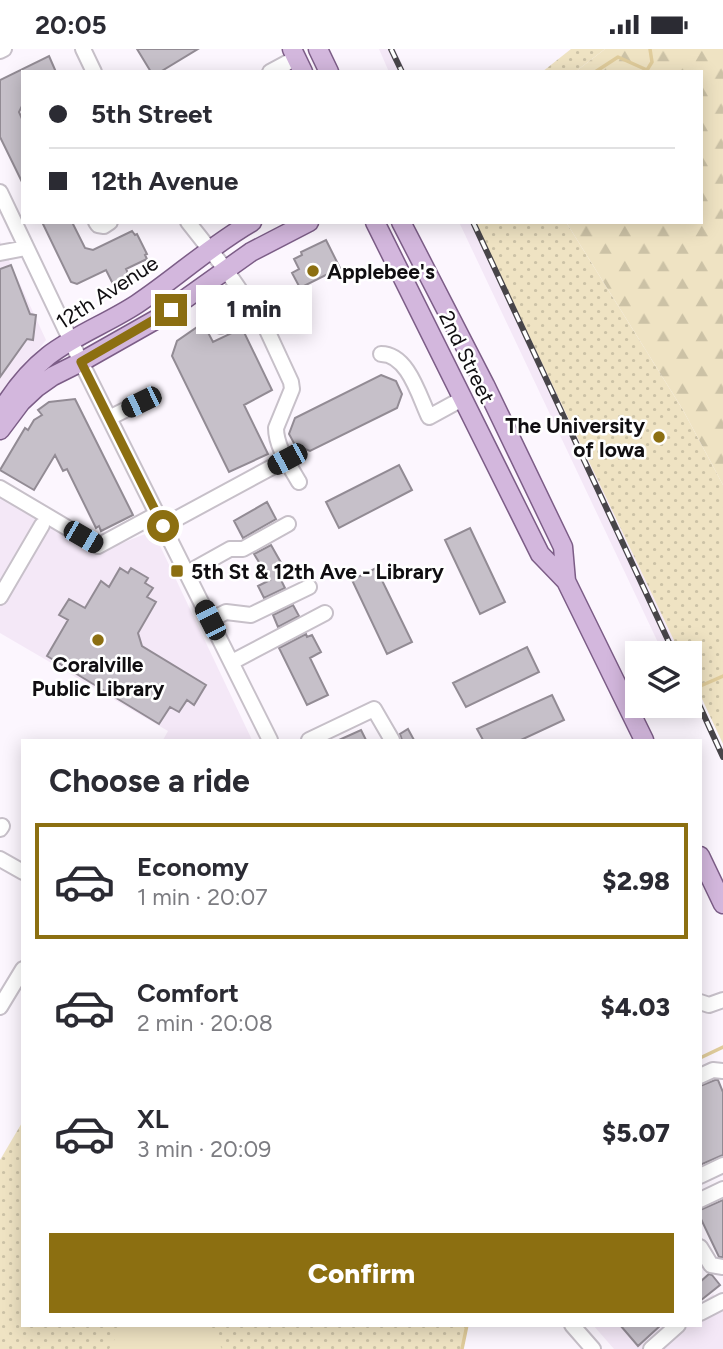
<!DOCTYPE html>
<html lang="en">
<head>
<meta charset="utf-8">
<style>
	body { margin:0; font-family:Figtree,sans-serif; background:#f2f2f3; color:#2b2b33; height:100vh; display:flex; flex-direction:column; font-size:26px; white-space:nowrap }
	* { box-sizing:border-box; margin:0 }
	p { font-size:23px; color:#7c7c81 }
	.icon { flex:none; width:38px; height:38px; fill:none; stroke:currentColor; stroke-width:2; stroke-linecap:round; stroke-linejoin:round }
	.map { position:relative; flex:1; overflow:hidden }
	.drawer { position:absolute; left:21px; top:690px; width:681px; height:588px; display:flex; flex-direction:column; background:#fff; border-radius:0px; box-shadow:0 4px 18px #0003 }
	.drawer>* { flex:none }
	.banner { position:absolute; left:21px; top:21px; width:682px; height:154px; border-radius:0px; box-shadow:0 4px 18px #0003; display:grid; align-content:center; height:154px; padding:0 28px; background:#fff }
	.buttons { position:absolute; left:625px; top:592px; display:grid; gap:14px }
	.buttons a { display:grid; place-items:center; width:77px; height:77px; border-radius:0px; background:#fff; box-shadow:0 4px 18px #0003; font-size:35px }
	.end { position:absolute; width:32px; height:32px; margin:-16px; border:9px solid #8c6f11; background:#fff; box-shadow:0 0 0 4px #fff }
	.from { border-radius:50% }
	.bubble { position:absolute; height:49px; border-radius:0px; background:#fff; box-shadow:0 4px 18px #0003; font-size:23px; font-weight:800; line-height:49px; text-align:center }
	.car { position:absolute; width:21px; height:42px; margin:-21px -10px; border-radius:9px; box-shadow:0 0 5px 2px #0007; background:linear-gradient(#222 24%,#8ab4d8 0 40%,#222 0 76%,#8ab4d8 0 86%,#222 0) }
	.banner b { display:flex; align-items:center; gap:24px; height:66px; font-size:26px }
	.banner b+b { border-top:2px solid #e1e1e2 }
	.banner i { width:18px; height:18px; background:#2b2b33 }
	ul { padding:0; list-style:none }
	li { display:flex; align-items:center; gap:21px; height:116px; margin:0 14px 10px; padding:0 14px; border:4px solid transparent; border-radius:0px }
	li div { flex:1 }
	li b { display:block; font-size:26px }
	li em { font-style:normal; font-weight:800 }
	li.current { border-color:#8c6f11 }
	li>.icon { width:63px; height:63px; stroke-width:1.5 }
	h2 { padding:0 28px; font-size:32px; line-height:84px }
	.action { display:flex; gap:14px; margin-top:auto; padding:14px 28px }
	.action a { flex:1; height:80px; border-radius:0px; background:#8c6f11; color:#fff; font-size:28px; font-weight:800; line-height:80px; text-align:center }
	.status { display:flex; justify-content:space-between; align-items:center; height:49px; padding:0 35px; background:#fff; direction:ltr }
	.status svg { height:19px; fill:currentColor }
	.map>svg:first-child { display:block }
</style>
</head>
<body>
<div class="status"><b>20:05</b><svg viewBox="0 0 49 12"><path d="M0 12V9h3v3zM5 12V6h3v6zM10 12V3h3v9zM15 12V0h3v12zM26 1h20v11H26zM47 4h2v5h-2z"/></svg></div>
<div class="map">
<svg width="723" height="1300" viewBox="0 0 723 1300">
	<defs>
		<pattern id="green-dots" width="8" height="8" patternUnits="userSpaceOnUse" patternTransform="scale(1.75)"><rect width="8" height="8" fill="#efe3c3"/><path d="M2 2h.1M6 6h.1" fill="none" stroke="#ccc2a6" stroke-width="1.8" stroke-linecap="round"/></pattern>
		<pattern id="forest-firs" width="22" height="20" patternUnits="userSpaceOnUse" patternTransform="scale(1.75)"><rect width="22" height="20" fill="#efe3c3"/><path d="M5 1l3.5 6h-7zM16 11l3.5 6h-7z" fill="#ccc2a6"/></pattern>
	</defs>
	<rect width="100%" height="100%" fill="#fcf6fe"/>
	<path fill="#f4e8f7" d="M379 0H395L406 23H389Z
		M459 173H475L680 604H663Z
		M0 192 46 291 0 348Z
		M0 433 109 499 153 482 252 691H163L168 682 0 584Z
		M713 1245 723 1257V1300H614L593 1276H700V1253L702 1254Z"/>
	<path fill="url(#green-dots)" d="M571 0H605L575 23H542Z
		M475 173H566L683 361 723 436V695L690 624V604H680Z
		M23 1072V1276H468L461 1300H0V1111Z"/>
	<path fill="url(#forest-firs)" d="M605 0H723V436L683 361 566 173H702V23H575Z"/>
	<path fill="#efe3c3" d="M123 1276H207L217 1289 222 1300H109Z"/>
	<g fill="none" stroke-linecap="round" stroke-linejoin="round">
		<path stroke="#e0cc9b" stroke-width="3.5" d="M595 23 618 8 647 21 652 13 650 0
			M698 638 723 627
			M662 659 666 656
			M700 1009 723 998
			M462 1300 467 1276"/>
	</g>
	<path fill="#c6c0c9" stroke="#928b94" stroke-width="2" d="M137 0H198L160 23H151Z
		M49 7 56 23H23V55L19 63 23 72V135L0 88V31Z
		M42 173H72L85 199 93 201 132 182 135 186 137 185 147 205 145 206 147 210 126 220 129 226 113 235 106 221 77 235 71 233Z
		M326 191 340 219 300 239 292 224 299 220 294 210 302 206 301 203Z
		M11 216 30 265 36 266 33 291 27 290 0 328V220Z
		M203 274 213 293 242 279 272 341 244 356 268 405 229 423 172 307 177 292Z
		M381 326 396 332 402 345 397 359 310 402 295 396 289 385 295 369Z
		M75 350 133 466 101 482 99 477 96 479 67 420 63 422 55 406 34 441 0 421 25 379 28 381 34 371 42 366 38 361 49 353Z
		M399 416 412 441 339 479 326 453Z
		M267 453 276 470 243 489 234 472Z
		M470 479 505 553 480 565 445 491Z
		M271 496 284 519 277 523 285 539 264 549 258 537 270 531 254 505Z
		M120 519 128 524 131 519 148 529 145 534 153 539 147 548 156 553 138 584 142 597 206 636 194 656 187 651 179 663 170 658 159 675 47 607 68 571 59 566 69 550 85 559 101 532 109 538Z
		M376 519 412 593 387 605 352 531Z
		M293 556 299 567 278 578 273 566Z
		M306 585 307 588 312 586 321 603 310 609 328 646 307 656 279 599Z
		M527 598 539 623 466 658 453 634Z
		M552 646 564 671 521 691H483L477 680Z
		M408 680 414 691H402L400 685Z
		M361 681 366 691H339Z
		M715 1031H718L723 1043V1106L700 1116V1037Z
		M723 1151V1208H719L700 1168V1161Z
		M709 1225 712 1226 720 1236 700 1252V1233Z
		M620 1276H661L638 1297Z"/>
	<g fill="none" stroke-linecap="round" stroke-linejoin="round">
		<g stroke="#c7c0c9" stroke-width="18">
			<path id="minor" d="M83 0 94 23
				M0 2 4 0
				M270 23 296 9
				M0 143 81 313 270 691
				M96 173 98 176 104 177 110 173
				M188 173 226 221 266 279 291 333 292 340 276 379C276 398 290 417 299 433
				M0 204 26 199
				M221 277 254 261
				M381 305C408 305 419 347 429 368L462 350
				M109 369 141 353
				M0 439 98 497 157 465
				M163 477 287 410
				M187 524 230 500H243L288 475
				M0 548 42 476
				M210 571 226 563 251 566 309 538
				M232 613 325 564
				M309 691 374 660 392 691
				M0 780 2 777
				M0 810 23 823
				M700 953 709 956 723 951
				M0 958 23 920
				M700 1027 713 1021 723 1022
				M700 1127 723 1116
				M700 1151 723 1140
				M700 1198 711 1216 723 1218
				M700 1264 723 1252
				M572 1276 593 1300
				M651 1300 678 1276"/>
		</g>
		<g stroke="#7c5d87" stroke-width="21">
			<path id="major" d="M292 0 303 23
				M318 0 329 23
				M375 173 540 505 566 532 644 691
				M401 173 485 336 563 498 566 532
				M2 361C14 341 29 322 48 307 75 286 108 274 137 255 176 229 210 197 252 173
				M0 381 21 353 36 339 53 327 81 313 157 270 251 203 309 173
				M700 807 723 855"/>
		</g>
		<use href="#minor" stroke="#fff" stroke-width="14"/>
		<use href="#major" stroke="#d3b7dd" stroke-width="18"/>
		<g stroke="#484549" stroke-width="6">
			<path id="rail" d="M391 0 402 23
				M473 173 674 604
				M690 636 723 708"/>
		</g>
		<use href="#rail" stroke="#fff" stroke-width="3.5" stroke-dasharray="10" stroke-linecap="butt"/>
	</g>
	<g fill="none" stroke-linecap="round" stroke-linejoin="round">
		<path stroke="#8c6f11" stroke-width="9" d="M163 477 81 313 171 261"/>
	</g>
	<g fill="#8c6f11" stroke="#fff" stroke-width="2.5">
		<circle cx="313" cy="222" r="7"/>
		<circle cx="659" cy="388" r="7"/>
		<rect x="170" y="515" width="14" height="14" rx="3.5"/>
		<circle cx="98" cy="591" r="7"/>
	</g>
	<g text-anchor="middle" dominant-baseline="central" stroke-width="5" stroke-linejoin="round" paint-order="stroke">
		<g font-size="21" font-weight="bold" fill="#100e11" stroke="#fff" text-anchor="start">
			<text x="327" y="222">Applebee's</text>
			<text x="645" y="376" text-anchor="end">The University<tspan x="645" dy="24">of Iowa</tspan></text>
			<text x="191" y="522">5th St &amp; 12th Ave - Library</text>
			<text x="98" y="615" text-anchor="middle">Coralville<tspan x="98" dy="24">Public Library</tspan></text>
		</g>
		<g font-size="21" fill="#100e11" stroke="#fff">
			<text transform="translate(107 243) rotate(-33)">12th Avenue</text>
			<text transform="translate(467 308) rotate(64)">2nd Street</text>
		</g>
	</g>
</svg>
<div class="buttons">
<a><svg class="icon" aria-label="layers" viewBox="0 0 24 24"><path d="M12 4l9 5-9 5-9-5zM3 14l9 5 9-5"/></svg></a>
</div>
<i class="end from" style="left:163px;top:477px"></i>
<i class="end" style="left:171px;top:261px"></i>
<div class="bubble" style="left:196px;top:236px;width:116px">1 min</div>
<i class="car" style="left:141px;top:353px;rotate:244deg"></i>
<i class="car" style="left:287px;top:410px;rotate:242deg"></i>
<i class="car" style="left:83px;top:488px;rotate:120deg"></i>
<i class="car" style="left:210px;top:571px;rotate:333deg"></i>
<div class="banner">
<b><i class="from"></i>5th Street</b>
<b><i></i>12th Avenue</b>
</div>
<section class="drawer">
<h2>Choose a ride</h2>
<ul>
<li class="current"><svg class="icon" aria-label="car" viewBox="0 0 24 24"><path d="M5 17H2v-5l4-1 3-4h7l3 4 3 1v5h-3M9 17h6M6 11h13"/><circle cx="7" cy="17" r="2"/><circle cx="17" cy="17" r="2"/></svg><div><b>Economy</b><p>1 min · 20:07</p></div><em>$2.98</em></li>
<li><svg class="icon" aria-label="car" viewBox="0 0 24 24"><path d="M5 17H2v-5l4-1 3-4h7l3 4 3 1v5h-3M9 17h6M6 11h13"/><circle cx="7" cy="17" r="2"/><circle cx="17" cy="17" r="2"/></svg><div><b>Comfort</b><p>2 min · 20:08</p></div><em>$4.03</em></li>
<li><svg class="icon" aria-label="car" viewBox="0 0 24 24"><path d="M5 17H2v-5l4-1 3-4h7l3 4 3 1v5h-3M9 17h6M6 11h13"/><circle cx="7" cy="17" r="2"/><circle cx="17" cy="17" r="2"/></svg><div><b>XL</b><p>3 min · 20:09</p></div><em>$5.07</em></li>
</ul>
<div class="action"><a>Confirm</a></div>
</section>
</div>
</body>
</html>
